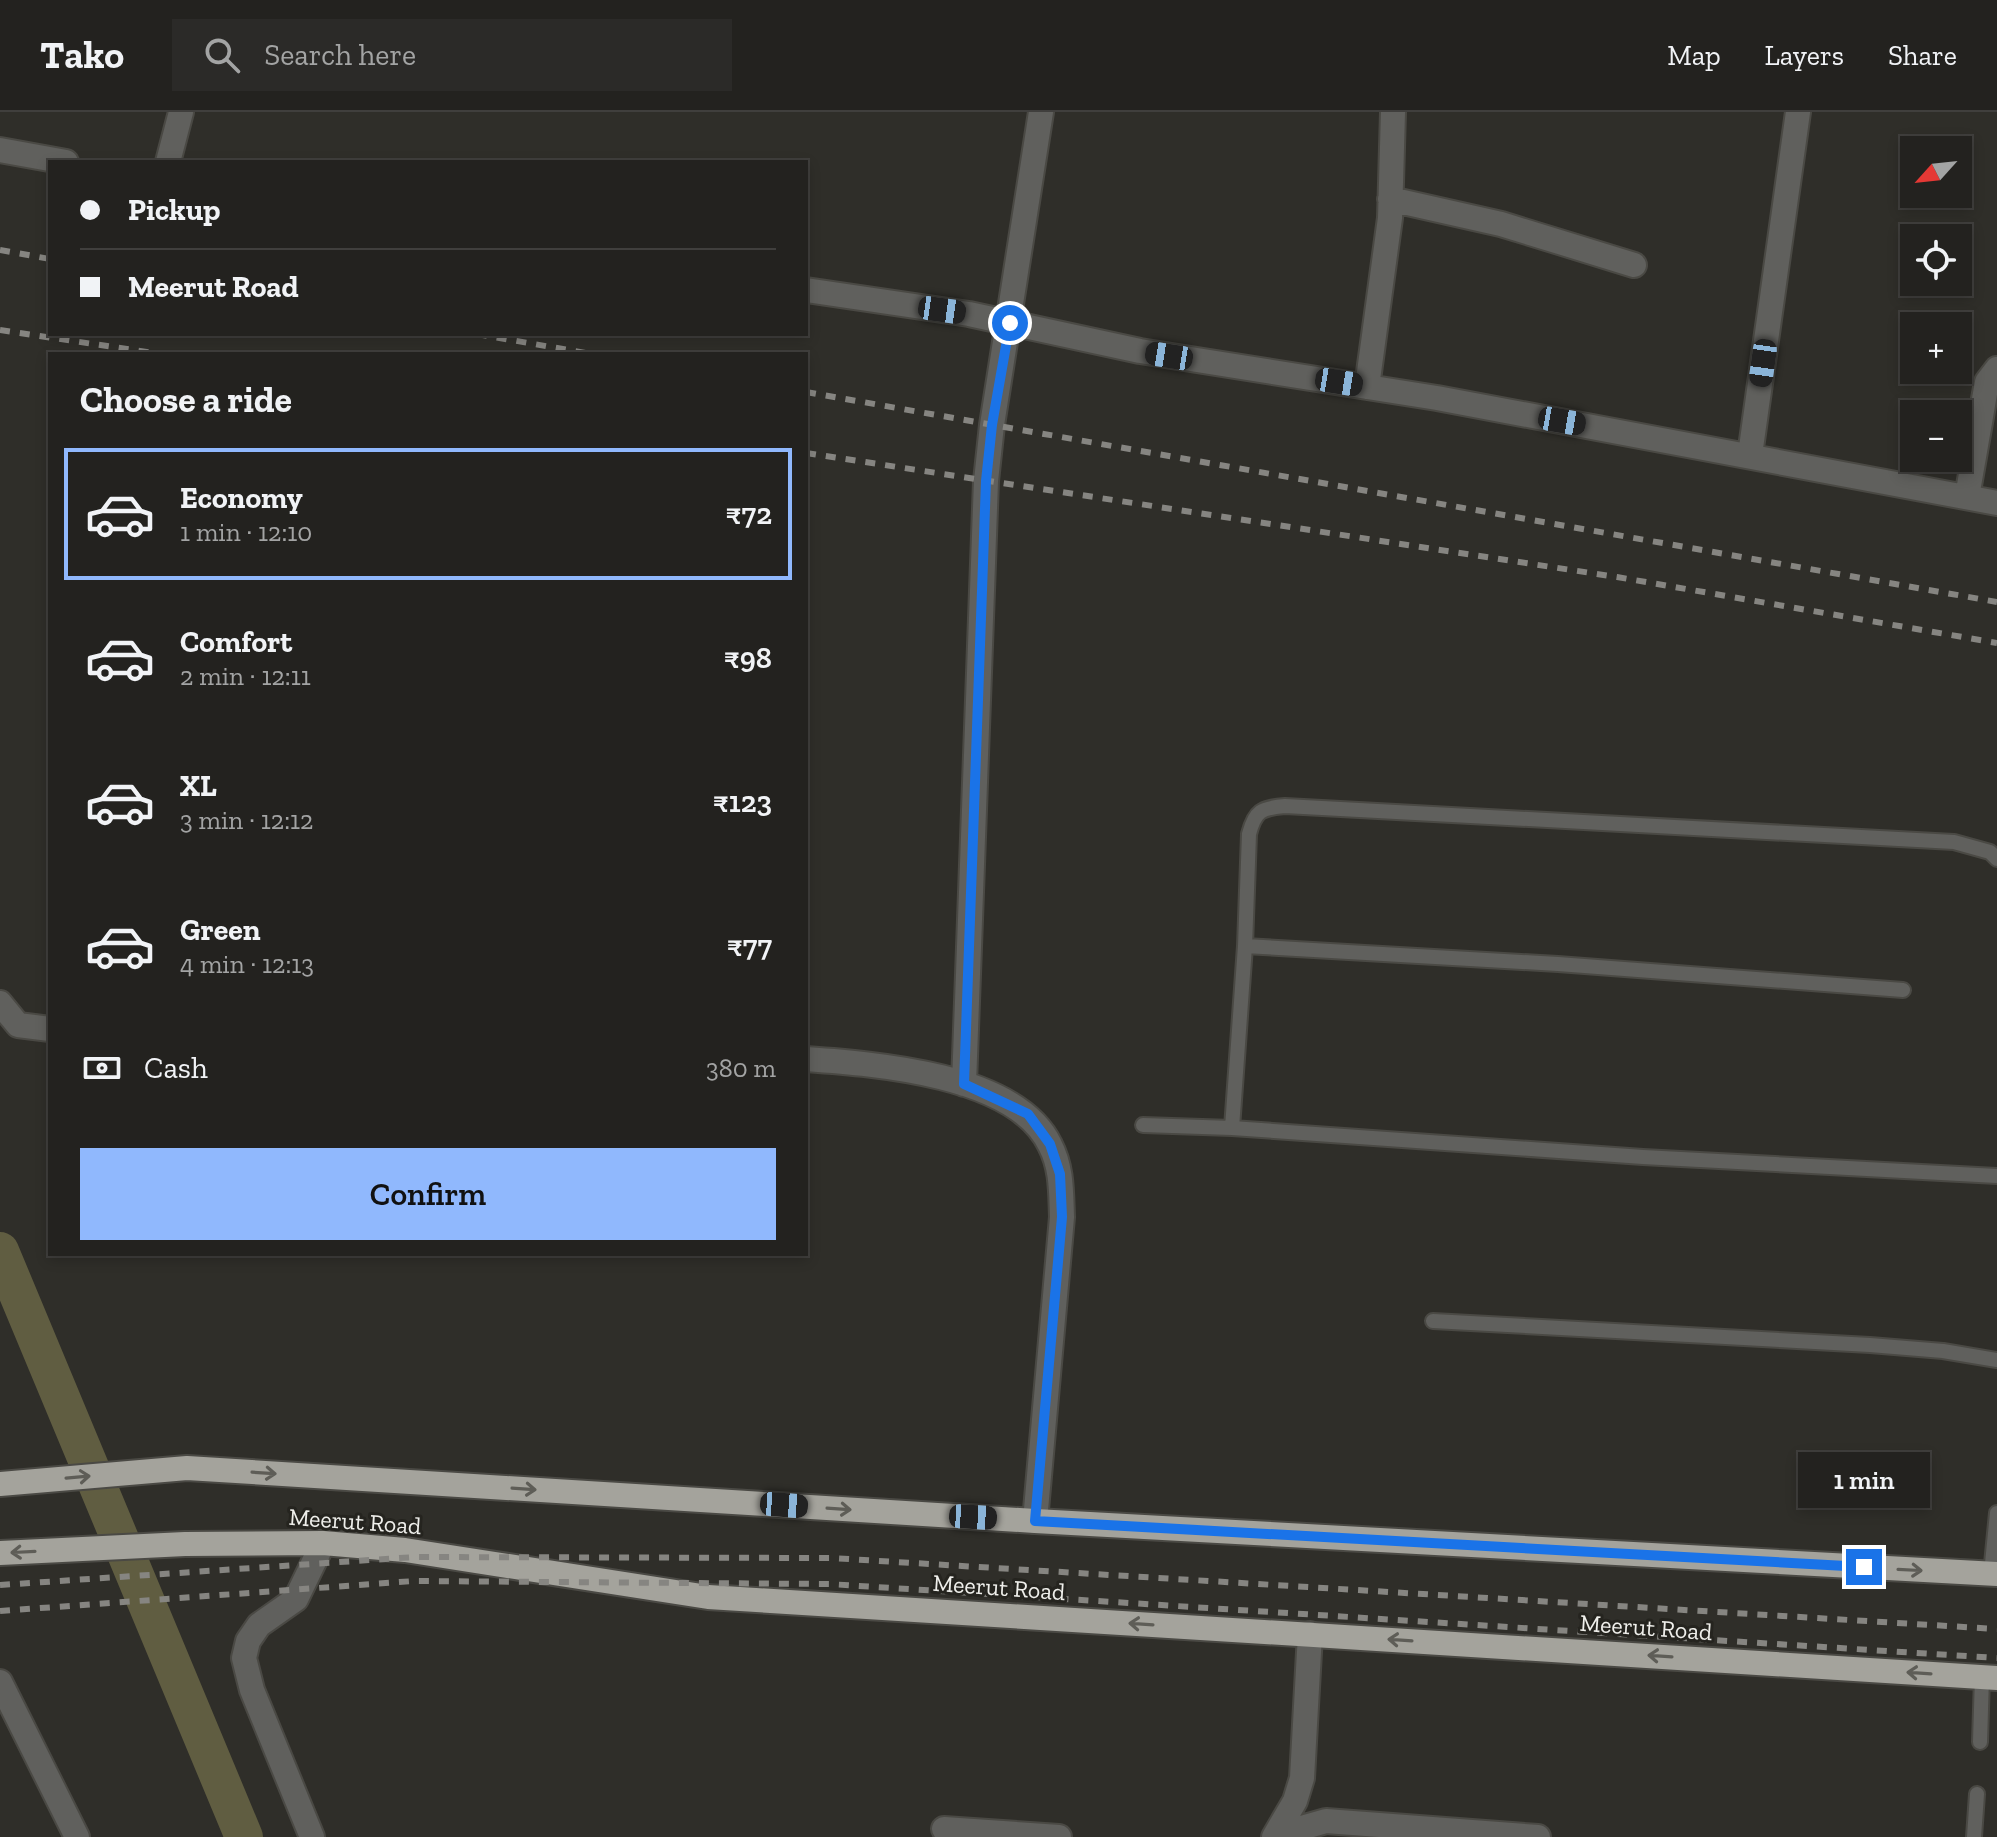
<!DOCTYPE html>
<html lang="en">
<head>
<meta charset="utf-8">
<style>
	body { margin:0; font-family:"Zilla Slab",serif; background:#2b2a28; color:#f1f3f6; height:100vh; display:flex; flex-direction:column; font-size:30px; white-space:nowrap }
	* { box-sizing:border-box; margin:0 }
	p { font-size:26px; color:#a3a4a4 }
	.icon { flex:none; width:44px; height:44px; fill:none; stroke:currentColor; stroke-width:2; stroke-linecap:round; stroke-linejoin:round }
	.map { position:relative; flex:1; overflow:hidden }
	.sheet { position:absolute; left:48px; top:240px; width:760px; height:904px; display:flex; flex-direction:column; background:#23221f; border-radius:0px; box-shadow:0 4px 12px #0003,0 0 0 2px #403f3d }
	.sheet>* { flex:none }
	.top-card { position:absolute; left:48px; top:48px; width:760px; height:176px; border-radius:0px; box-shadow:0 4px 12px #0003,0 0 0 2px #403f3d; display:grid; align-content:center; height:176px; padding:0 32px; background:#23221f }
	.needle { width:52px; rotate:243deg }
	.tools { position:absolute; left:1900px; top:24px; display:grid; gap:16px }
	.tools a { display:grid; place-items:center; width:72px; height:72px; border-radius:0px; background:#23221f; box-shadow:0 4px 12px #0003,0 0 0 2px #403f3d; font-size:40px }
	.end { position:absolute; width:36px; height:36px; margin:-18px; border:10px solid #1a73e8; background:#fff; box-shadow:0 0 0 4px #fff }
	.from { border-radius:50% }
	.bubble { position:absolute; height:56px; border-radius:0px; background:#23221f; box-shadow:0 4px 12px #0003,0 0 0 2px #403f3d; font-size:26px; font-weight:600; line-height:56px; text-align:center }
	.car { position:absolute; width:24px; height:48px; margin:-24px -12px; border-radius:10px; box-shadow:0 0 6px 2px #0007; background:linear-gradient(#222 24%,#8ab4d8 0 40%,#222 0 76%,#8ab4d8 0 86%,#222 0) }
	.top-card b { display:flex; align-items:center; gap:28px; height:76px; font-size:30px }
	.top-card b+b { border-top:2px solid #403f3d }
	.top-card i { width:20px; height:20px; background:#f1f3f6 }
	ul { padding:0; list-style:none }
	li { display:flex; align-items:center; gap:24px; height:132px; margin:0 16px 12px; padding:0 16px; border:4px solid transparent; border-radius:0px }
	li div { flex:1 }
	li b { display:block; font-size:30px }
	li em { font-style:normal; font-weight:600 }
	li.current { border-color:#90b8fd }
	li>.icon { width:72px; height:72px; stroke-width:1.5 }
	h2 { padding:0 32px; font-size:36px; line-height:96px }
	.pay { display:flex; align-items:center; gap:20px; height:88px; padding:0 32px; font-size:30px }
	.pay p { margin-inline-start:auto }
	.cta { display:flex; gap:16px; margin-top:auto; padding:16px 32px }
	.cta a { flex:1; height:92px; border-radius:0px; background:#90b8fd; color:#111; font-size:32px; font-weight:600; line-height:92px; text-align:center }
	header { display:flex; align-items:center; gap:48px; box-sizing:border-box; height:112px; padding:0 40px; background:#23221f; border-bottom:2px solid #403f3d }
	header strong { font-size:38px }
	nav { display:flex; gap:44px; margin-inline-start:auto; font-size:28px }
	.search { width:560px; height:72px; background:#2b2a28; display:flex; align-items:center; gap:20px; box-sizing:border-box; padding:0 28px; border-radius:0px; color:#a3a4a4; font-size:30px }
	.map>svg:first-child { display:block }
</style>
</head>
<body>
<header>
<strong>Tako</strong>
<div class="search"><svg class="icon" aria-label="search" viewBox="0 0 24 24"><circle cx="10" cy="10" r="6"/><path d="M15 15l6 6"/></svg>Search here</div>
<nav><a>Map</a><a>Layers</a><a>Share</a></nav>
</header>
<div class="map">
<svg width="1997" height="1725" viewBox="0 0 1997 1725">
	<rect width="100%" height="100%" fill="#2f2e29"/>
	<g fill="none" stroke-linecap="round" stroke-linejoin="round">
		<path stroke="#605d41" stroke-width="38" d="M0 1139 244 1725"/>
		<g stroke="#4a4944" stroke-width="18">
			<path id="lane" d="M1245 834 1558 852 1903 878
				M1143 1013 1232 1016 1643 1045 1997 1064
				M1232 1016 1245 834 1249 722C1255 699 1261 696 1285 694L1954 730 1990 740 1997 747
				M1433 1209 1870 1233 1943 1239 1997 1248
				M1991 1462 1997 1401
				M1980 1630 1982 1565
				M1974 1725 1977 1682"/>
		</g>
		<g stroke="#4a4944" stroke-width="28">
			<path id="street" d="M0 38 66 50
				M168 50 181 0
				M1390 87 1501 112 1634 153
				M806 178 969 202 1140 239 1437 286 1997 391
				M1367 275 1390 106 1393 0
				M1750 343 1798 0
				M1967 385 1987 270 1997 257
				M0 891 18 913 50 917
				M806 947C876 952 1016 962 1050 1033 1062 1056 1061 1080 1062 1105L1035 1409
				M964 972 986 369 992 313 1041 0
				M0 1570 77 1725
				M944 1717 1059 1725
				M1277 1723 1326 1709 1538 1725
				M312 1725 252 1578 244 1546 248 1529 259 1513 296 1487 323 1431
				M1274 1725 1295 1689 1302 1666 1310 1522"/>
		</g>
		<g stroke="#4a4944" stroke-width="28">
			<path id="highway" d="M0 1372 187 1356 1035 1409 1997 1462
				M0 1441 185 1432 323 1431 405 1438 708 1485 1997 1566"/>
		</g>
		<use href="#lane" stroke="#60605d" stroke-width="14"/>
		<use href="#street" stroke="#60605d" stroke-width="24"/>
		<use href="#highway" stroke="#a4a39c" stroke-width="24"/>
		<path stroke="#868581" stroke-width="6" stroke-dasharray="10 10" stroke-linecap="butt" d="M0 138 50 147
			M0 218 160 242
			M477 222 591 242
			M806 280 1997 490
			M806 341 1617 465 1997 531
			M0 1473 415 1445 831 1446 1997 1517
			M0 1499 414 1469 829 1472 1997 1546"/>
	</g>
	<defs><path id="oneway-shaft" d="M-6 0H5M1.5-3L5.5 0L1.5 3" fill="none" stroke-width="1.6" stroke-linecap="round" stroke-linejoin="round" transform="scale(2)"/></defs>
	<g stroke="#5e5d57">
		<use href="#oneway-shaft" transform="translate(264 1361) rotate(4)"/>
		<use href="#oneway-shaft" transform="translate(78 1365) rotate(-5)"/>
		<use href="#oneway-shaft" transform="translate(524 1377) rotate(4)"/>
		<use href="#oneway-shaft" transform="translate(839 1397) rotate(4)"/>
		<use href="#oneway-shaft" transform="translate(23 1440) rotate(177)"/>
		<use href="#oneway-shaft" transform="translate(1910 1458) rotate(3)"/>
		<use href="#oneway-shaft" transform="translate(1141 1512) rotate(-176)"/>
		<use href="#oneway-shaft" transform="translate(1400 1528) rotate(-176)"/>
		<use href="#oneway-shaft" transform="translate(1660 1544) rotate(-176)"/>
		<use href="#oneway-shaft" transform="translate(1919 1561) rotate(-176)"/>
	</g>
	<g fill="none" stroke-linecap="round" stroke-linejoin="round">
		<path stroke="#1a73e8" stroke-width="10" d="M1010 211 992 313 986 369 964 972 1028 1002 1050 1032 1060 1062 1062 1105 1035 1409 1864 1455"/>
	</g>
	<g text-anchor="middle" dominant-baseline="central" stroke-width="6" stroke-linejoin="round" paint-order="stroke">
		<g font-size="24" fill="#efefeb" stroke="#25241f">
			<text transform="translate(355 1409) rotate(4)">Meerut Road</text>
			<text transform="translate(999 1475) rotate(4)">Meerut Road</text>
			<text transform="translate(1646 1515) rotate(4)">Meerut Road</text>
		</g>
	</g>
</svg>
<div class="tools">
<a><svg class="needle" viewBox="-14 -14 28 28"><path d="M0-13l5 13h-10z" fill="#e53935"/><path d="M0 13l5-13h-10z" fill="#a3a4a4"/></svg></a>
<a><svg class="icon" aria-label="locate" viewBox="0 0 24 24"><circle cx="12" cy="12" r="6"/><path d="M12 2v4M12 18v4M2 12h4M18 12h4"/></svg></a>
<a>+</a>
<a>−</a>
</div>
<i class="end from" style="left:1010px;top:211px"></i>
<i class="end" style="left:1864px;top:1455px"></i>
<div class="bubble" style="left:1798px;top:1340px;width:132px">1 min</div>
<i class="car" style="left:942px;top:198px;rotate:98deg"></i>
<i class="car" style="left:1169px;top:244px;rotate:279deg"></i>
<i class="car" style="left:1763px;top:251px;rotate:188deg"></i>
<i class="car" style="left:1339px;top:270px;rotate:99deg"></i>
<i class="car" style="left:1562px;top:309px;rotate:100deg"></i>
<i class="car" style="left:784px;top:1393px;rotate:94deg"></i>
<i class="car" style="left:973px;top:1405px;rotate:93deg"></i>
<div class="top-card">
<b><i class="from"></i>Pickup</b>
<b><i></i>Meerut Road</b>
</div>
<section class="sheet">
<h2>Choose a ride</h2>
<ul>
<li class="current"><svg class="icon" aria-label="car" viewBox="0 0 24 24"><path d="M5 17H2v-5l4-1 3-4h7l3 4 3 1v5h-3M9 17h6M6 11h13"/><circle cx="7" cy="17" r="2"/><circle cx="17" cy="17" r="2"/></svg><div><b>Economy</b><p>1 min · 12:10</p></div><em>₹72</em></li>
<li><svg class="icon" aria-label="car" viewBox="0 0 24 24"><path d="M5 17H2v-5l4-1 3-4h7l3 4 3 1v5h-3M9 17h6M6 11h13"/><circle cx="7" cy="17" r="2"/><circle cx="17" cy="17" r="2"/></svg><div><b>Comfort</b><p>2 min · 12:11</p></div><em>₹98</em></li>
<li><svg class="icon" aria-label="car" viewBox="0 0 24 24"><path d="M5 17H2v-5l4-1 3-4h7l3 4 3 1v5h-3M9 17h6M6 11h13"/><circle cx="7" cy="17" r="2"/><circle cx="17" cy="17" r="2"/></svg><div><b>XL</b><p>3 min · 12:12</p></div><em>₹123</em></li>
<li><svg class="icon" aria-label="car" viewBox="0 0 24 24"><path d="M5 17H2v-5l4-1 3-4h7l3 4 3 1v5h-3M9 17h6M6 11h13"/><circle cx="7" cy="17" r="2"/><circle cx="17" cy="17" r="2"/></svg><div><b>Green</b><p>4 min · 12:13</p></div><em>₹77</em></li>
</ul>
<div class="pay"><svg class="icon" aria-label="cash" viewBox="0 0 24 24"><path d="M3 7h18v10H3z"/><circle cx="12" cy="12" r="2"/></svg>Cash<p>380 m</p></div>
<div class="cta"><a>Confirm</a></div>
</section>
</div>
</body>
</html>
